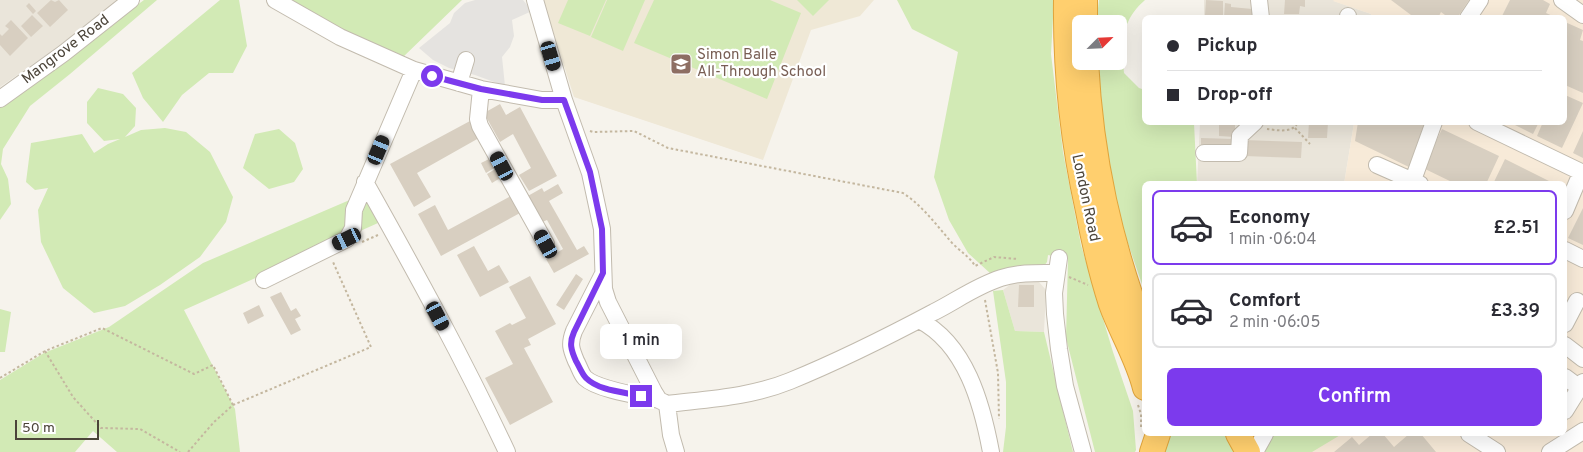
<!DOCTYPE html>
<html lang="en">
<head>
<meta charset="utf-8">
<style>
	body { margin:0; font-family:Overpass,sans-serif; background:#f7f7f7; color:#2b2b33; height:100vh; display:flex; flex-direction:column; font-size:19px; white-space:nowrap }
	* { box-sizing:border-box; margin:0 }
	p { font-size:16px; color:#7c7c81 }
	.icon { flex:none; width:28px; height:28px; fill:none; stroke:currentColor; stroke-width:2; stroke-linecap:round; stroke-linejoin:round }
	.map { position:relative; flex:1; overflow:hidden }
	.details { position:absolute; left:1142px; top:181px; width:425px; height:255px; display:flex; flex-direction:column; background:#fff; border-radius:8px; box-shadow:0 5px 20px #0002 }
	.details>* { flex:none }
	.banner { position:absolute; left:1142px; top:15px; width:425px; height:110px; border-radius:8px; box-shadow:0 5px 20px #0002; display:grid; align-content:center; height:110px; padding:0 25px; background:#fff }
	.needle { width:32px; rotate:66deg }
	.buttons { position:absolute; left:1072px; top:15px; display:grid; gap:10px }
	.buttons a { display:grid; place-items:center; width:55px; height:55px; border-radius:8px; background:#fff; box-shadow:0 5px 20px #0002; font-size:25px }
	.scale { position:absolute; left:15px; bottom:12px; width:84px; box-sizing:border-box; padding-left:5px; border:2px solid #4b4439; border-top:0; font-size:14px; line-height:18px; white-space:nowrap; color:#4b4439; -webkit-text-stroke:4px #fff; paint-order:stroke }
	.end { position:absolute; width:22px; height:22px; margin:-11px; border:6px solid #7c3aed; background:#fff; box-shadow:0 0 0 2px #fff }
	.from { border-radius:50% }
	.bubble { position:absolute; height:35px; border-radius:8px; background:#fff; box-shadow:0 5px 20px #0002; font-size:16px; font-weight:600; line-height:35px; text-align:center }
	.car { position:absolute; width:15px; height:30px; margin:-15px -8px; border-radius:6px; box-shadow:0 0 4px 1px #0007; background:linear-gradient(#222 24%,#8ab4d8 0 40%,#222 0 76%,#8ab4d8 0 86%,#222 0) }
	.banner b { display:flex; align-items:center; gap:18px; height:48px; font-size:19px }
	.banner b+b { border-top:1px solid #e1e1e2 }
	.banner i { width:12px; height:12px; background:#2b2b33 }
	ul { padding:9px 0 0; list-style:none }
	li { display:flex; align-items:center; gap:15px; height:75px; margin:0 10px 8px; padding:0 15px; border:2px solid #e1e1e2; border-radius:8px }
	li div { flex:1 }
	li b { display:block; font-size:19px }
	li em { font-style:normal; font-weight:600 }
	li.selected { border-color:#7c3aed }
	li>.icon { width:45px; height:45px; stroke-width:1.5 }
	.cta { display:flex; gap:10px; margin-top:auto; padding:10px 25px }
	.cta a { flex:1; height:58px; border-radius:8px; background:#7c3aed; color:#fff; font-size:20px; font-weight:600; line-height:58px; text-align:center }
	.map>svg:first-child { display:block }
</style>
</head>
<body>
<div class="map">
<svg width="1583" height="452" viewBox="0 0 1583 452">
	<rect width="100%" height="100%" fill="#f6f3ec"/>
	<path fill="#eae5da" d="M0 0H118L98 19 0 87Z
		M1204 0H1334V1L1371 14V18H1204Z
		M1200 123H1354L1344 184H1197Z
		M1021 281 1039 282 1046 290 1044 332 1015 331 1003 290 1011 284Z"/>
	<path fill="#f7ead8" d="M1334 0H1583V452H1265L1249 434H1565V184H1344L1354 123 1565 122V18L1371 17V14L1333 1Z"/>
	<path fill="#efe8d6" d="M543 0H874L860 16 811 30 763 160 574 97Z"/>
	<path fill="#d2eab5" d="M144 0H157L70 74 30 106 3 149 1 164 8 179 11 204 0 220V107Z
		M220 0H239L247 46 233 73H209L182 95 163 122 143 98 132 73Z
		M286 0H462L401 59 343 34Z
		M568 0H606L590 36 558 23Z
		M607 0H645L623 51 591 37Z
		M654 0H770L801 13 767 99 634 43Z
		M797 0H829L813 16Z
		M897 0H1054L1051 54 1063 152 1081 245 1113 352 1133 411 1136 450 1135 452H1095L1066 338 1068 259 1048 255 1047 262 1044 266 991 274 968 253 949 220 934 177 958 52 912 29Z
		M1099 0H1145C1121 21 1121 43 1124 73L1139 88 1145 90V122L1194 123 1197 184H1145V293L1120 220 1100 136 1097 61H1119V24H1096Z
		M98 88 123 94 136 108 135 126 125 137 141 130 165 128 186 132 210 152 233 197 226 222 200 257 160 285 125 306 94 313 63 288 41 242 38 210 48 188 35 190 26 182 31 143 82 134 94 153 108 144 120 139 104 141 87 123V102Z
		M279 129 295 143 303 169 294 182 269 189 243 168 255 134Z
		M366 193 378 223 184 310 235 409 240 452H117L93 431 75 452H0V380L44 353 109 327 203 263Z
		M1003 290 1015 331 1044 332 1073 452H1003L1006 427V382L993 291Z
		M0 309 11 312 5 352H0Z
		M1165 434H1228L1240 452H1159Z
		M1273 434H1342L1312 452H1263Z"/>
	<path fill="#e5e3e0" d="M475 0H523L532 11 512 20 514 36 510 47 502 57 505 86 475 75 449 68 433 60 419 48 450 23 454 13 465 3Z"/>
	<path fill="#d8cfc1" d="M51 0 55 2 59 0 68 10 50 27 37 13Z
		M1206 0 1223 1V18H1214V15H1205Z
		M1285 0H1305V7L1300 6 1299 14H1284Z
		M1391 0H1469L1457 18H1449L1441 12 1438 18H1415Z
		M1510 0H1543L1550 4 1546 13 1557 18H1501Z
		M29 3 36 11 33 14 26 6Z
		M1225 3 1231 4V7L1252 9V18H1224Z
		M32 15 43 26 31 37 21 26Z
		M11 20 28 38 10 56 0 45V34L2 36 9 29 5 26Z
		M1565 22 1583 30 1580 40 1583 41V93L1565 85Z
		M1565 95 1583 103 1562 148 1537 136 1543 122H1565Z
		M500 104 506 115 520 107 557 176 529 191 519 175 531 168 513 134 500 142 484 113Z
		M470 121 479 138 417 173 431 197 414 207 390 164Z
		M1219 122H1235V137L1219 136Z
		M1309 122H1328L1327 138H1308Z
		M1358 122H1429L1411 168 1355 141Z
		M1509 122H1539L1533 134Z
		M1442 129 1499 156 1486 184H1456L1423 168Z
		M1583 131V158L1573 153Z
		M1201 138 1234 139V149L1201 148Z
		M1244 140 1302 142 1301 158 1244 156Z
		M491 158 496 167 486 173 481 163Z
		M1505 159 1555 184H1493Z
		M497 168 502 177 492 183 487 174Z
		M558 184 563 193 549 201 577 250 584 246 589 254 554 273 546 259 563 249 547 220 540 223 526 197 542 188 544 192Z
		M511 196 520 213 441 256 418 214 435 205 448 230Z
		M1583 208V245L1568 238Z
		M474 246 488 271 499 265 509 282 480 297 457 255Z
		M576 274 583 279 564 310 556 305Z
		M530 276 556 324 528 339 531 345 524 348 553 402 510 425 485 378 513 364 495 331 510 323 512 325 526 318 509 287Z
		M1019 285H1034V307H1018Z
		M281 292 291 311 296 308 301 316 295 319 301 330 291 335 270 297Z
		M259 305 264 316 248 324 243 313Z
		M1372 434H1383L1394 447 1409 434H1421L1436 452H1334L1352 437 1359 445Z"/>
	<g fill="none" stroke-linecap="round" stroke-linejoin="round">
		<g stroke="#c2bbae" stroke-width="18">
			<path id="minor" d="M275 0 340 37 414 70 481 89 542 100H564
				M535 0 564 100 590 173 602 229 604 289 608 302 654 392 659 400 667 404C708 399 751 397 790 381 839 361 887 337 934 312 956 301 976 286 1001 278 1019 272 1038 273 1057 273
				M1259 0 1261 18
				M1562 0 1583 15
				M1348 18V16
				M1468 18 1480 0
				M459 83 466 60
				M481 89 478 119 480 126 546 244
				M0 99 64 53 131 0
				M1477 122 1583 173
				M1204 153H1239L1240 136 1255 122
				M1377 165 1420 184
				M1413 180 1434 122
				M365 182C415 271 464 360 507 452
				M1565 211 1581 173
				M1565 250 1583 259
				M1059 258 1054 293 1055 314 1059 349 1065 386 1083 452
				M603 274 574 331C569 344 571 349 576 361 579 366 581 374 585 378 598 390 641 396 659 400
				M264 280 347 239 353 228 354 210 414 70
				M919 320C966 344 982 404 991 452
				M1565 324 1577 301
				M1565 345 1583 359
				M1565 377 1573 383
				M667 404 671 435 676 452
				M1565 411 1583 382
				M1469 434 1497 452
				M1255 452 1265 434
				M1550 452 1583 431"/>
		</g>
		<g stroke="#e0a43c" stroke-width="26">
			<path id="highway" d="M1066 0C1065 74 1072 139 1088 211 1094 243 1101 273 1111 304 1121 332 1138 359 1145 388
				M1085 24V0
				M1086 61C1091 158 1110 245 1145 335
				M1238 434 1248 452
				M1152 452 1158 434"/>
		</g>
		<path stroke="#c4b79f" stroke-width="2" stroke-dasharray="2.5 2.5" stroke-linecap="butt" d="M1295 128 1310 144
			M1267 129C1277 130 1293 134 1298 122
			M590 131 593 132 634 131 668 148 903 193C924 207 937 226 953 244 961 252 970 257 975 266L994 257 1018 259
			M362 242 378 235
			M1069 277 1088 285
			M985 300 998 373 999 419
			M45 351 73 397 101 428 140 429 180 452
			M0 378 45 351 102 328 194 374 213 365 233 405
			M1138 405 1141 414V427
			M188 452 214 422 233 405 371 347 333 262"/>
		<use href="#minor" stroke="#fff" stroke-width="16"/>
		<use href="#highway" stroke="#ffcf6e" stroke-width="24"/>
	</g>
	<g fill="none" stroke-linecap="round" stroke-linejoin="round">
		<path stroke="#7c3aed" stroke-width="6" d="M432 76 481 89 542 100H564L590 172 602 229 603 273 574 332C569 343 571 350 576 361 579 366 582 374 586 378 599 391 624 392 641 396"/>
	</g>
	<defs>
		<g id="school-square" transform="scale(1.125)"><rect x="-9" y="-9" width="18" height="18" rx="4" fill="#8d6e63" stroke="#fff"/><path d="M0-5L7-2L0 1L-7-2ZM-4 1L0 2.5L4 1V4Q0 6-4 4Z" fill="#fff"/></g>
	</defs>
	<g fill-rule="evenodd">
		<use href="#school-square" x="681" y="64"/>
	</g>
	<g text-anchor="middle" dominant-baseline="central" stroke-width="4.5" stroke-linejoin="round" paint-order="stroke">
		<g font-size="15" fill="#4b4439" stroke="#fff">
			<text transform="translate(66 50) rotate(-37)">Mangrove Road</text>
			<text transform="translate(1085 198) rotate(78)">London Road</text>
		</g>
		<g font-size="15" fill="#785e54" stroke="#fff" text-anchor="start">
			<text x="697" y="55">Simon Balle<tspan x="697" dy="17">All-Through School</tspan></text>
		</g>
	</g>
</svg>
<div class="buttons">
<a><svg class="needle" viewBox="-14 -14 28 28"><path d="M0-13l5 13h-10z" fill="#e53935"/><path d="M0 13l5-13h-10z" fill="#7c7c81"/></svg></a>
</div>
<div class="scale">50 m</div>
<i class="end from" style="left:432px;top:76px"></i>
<i class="end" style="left:641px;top:396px"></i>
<div class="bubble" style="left:600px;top:324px;width:82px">1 min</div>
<i class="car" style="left:551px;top:56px;rotate:163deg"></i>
<i class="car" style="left:379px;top:150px;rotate:23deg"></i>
<i class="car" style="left:502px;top:166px;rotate:332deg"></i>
<i class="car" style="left:347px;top:239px;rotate:244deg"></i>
<i class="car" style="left:546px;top:244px;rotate:331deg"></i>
<i class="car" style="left:438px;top:316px;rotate:152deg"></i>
<div class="banner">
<b><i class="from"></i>Pickup</b>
<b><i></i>Drop-off</b>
</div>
<section class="details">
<ul>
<li class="selected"><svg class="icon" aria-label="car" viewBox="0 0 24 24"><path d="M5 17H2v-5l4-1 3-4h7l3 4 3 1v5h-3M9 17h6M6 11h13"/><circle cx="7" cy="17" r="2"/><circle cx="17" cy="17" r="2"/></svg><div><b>Economy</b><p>1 min · 06:04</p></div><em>£2.51</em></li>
<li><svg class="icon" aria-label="car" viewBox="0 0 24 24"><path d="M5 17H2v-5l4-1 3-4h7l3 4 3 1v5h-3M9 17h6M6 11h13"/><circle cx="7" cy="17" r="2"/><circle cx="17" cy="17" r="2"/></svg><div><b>Comfort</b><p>2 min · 06:05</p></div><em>£3.39</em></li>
</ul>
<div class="cta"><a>Confirm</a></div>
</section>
</div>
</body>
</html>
